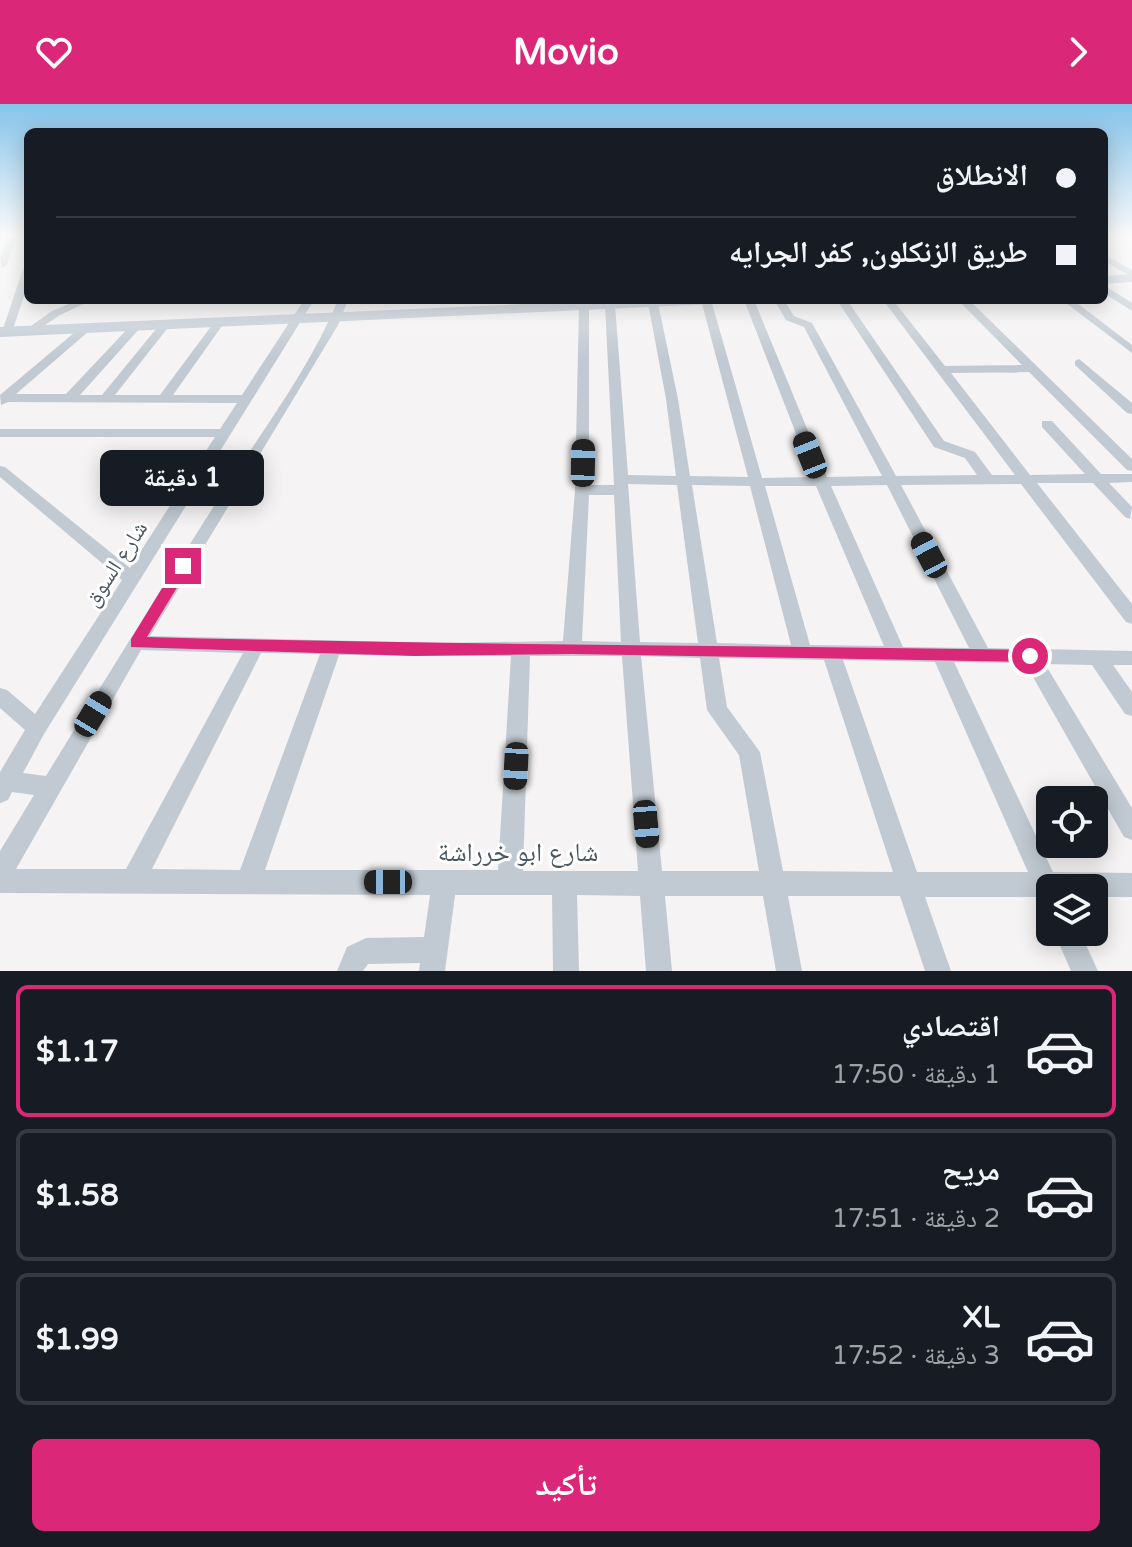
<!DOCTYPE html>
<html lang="ar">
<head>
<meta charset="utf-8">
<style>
	body { margin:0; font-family:"Varela Round","Noto Naskh Arabic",sans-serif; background:#20242c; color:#f1f3f6; direction:rtl; height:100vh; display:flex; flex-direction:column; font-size:30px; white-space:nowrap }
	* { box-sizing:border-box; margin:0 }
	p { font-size:26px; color:#9ea1a6 }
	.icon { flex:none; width:44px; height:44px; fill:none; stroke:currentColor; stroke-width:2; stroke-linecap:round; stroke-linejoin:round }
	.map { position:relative; height:867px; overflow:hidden; direction:ltr }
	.sheet { display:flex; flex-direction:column; background:#171b24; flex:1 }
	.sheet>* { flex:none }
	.banner { position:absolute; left:24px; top:24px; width:1084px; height:176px; border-radius:12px; box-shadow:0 4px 20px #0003; direction:rtl; display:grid; align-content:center; height:176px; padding:0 32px; background:#171b24 }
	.buttons { position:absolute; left:1036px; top:682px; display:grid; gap:16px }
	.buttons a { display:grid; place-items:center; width:72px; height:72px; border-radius:12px; background:#171b24; box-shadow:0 4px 20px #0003; font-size:40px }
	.end { position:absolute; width:36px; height:36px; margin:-18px; border:10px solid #db2777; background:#fff; box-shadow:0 0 0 4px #fff }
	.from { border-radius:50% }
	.bubble { position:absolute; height:56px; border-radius:12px; background:#171b24; box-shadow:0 4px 20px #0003; font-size:26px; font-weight:700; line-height:56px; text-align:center; direction:rtl }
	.car { position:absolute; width:24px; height:48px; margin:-24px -12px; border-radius:10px; box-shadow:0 0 6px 2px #0007; background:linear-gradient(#222 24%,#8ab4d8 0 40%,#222 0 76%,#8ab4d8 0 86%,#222 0) }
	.banner b { display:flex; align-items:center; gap:28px; height:76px; font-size:30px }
	.banner b+b { border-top:2px solid #363941 }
	.banner i { width:20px; height:20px; background:#f1f3f6 }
	ul { padding:14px 0 0; list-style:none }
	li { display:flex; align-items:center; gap:24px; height:132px; margin:0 16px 12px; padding:0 16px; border:4px solid #363941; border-radius:12px }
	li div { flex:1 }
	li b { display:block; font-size:30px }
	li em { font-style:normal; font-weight:700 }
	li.on { border-color:#db2777 }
	li>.icon { width:72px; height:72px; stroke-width:1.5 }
	.cta { display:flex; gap:16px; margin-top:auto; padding:16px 32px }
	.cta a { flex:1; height:92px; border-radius:12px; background:#db2777; color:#fff; font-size:32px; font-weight:700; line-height:92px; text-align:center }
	header { display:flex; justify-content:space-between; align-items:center; height:104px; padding:0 32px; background:#db2777; color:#fff; font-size:36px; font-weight:700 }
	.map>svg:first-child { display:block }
</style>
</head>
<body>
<header><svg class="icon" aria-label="forward" viewBox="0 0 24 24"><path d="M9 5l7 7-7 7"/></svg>Movio<svg class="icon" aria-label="heart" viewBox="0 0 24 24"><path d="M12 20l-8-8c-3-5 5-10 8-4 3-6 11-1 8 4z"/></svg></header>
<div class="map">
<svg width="1132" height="867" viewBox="0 0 1132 867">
	<rect width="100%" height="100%" fill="#f5f3f3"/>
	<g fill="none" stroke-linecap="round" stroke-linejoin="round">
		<path fill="#c1cad2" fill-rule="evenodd" d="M8 132H16L7 161 2 164 0 154Z
			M1104 150 1132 166V173L1104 157Z
			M28 162V180L12 228 3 230 2 228 23 165Z
			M1104 181 1132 199V207L1104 189Z
			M78 196H92L60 211 33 229 24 227 52 207Z
			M304 196H314L44 630 23 669 46 672C105 575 165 479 226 383 265 323 311 262 338 196H348L338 221 150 532 441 539 563 537 575 386 579 202 584 199 589 202V381H614L605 201 610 198 615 201 628 371 676 372 666 295 648 199 653 196 658 199 678 295 690 372 748 373 701 196H711L762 374 813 373 744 196H754L827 373 882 372 804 223 786 216 774 196H784L794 212 812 219 896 372 977 371 965 354 934 343 837 196H847L944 337 975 348 992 371H1015L883 196H893L945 262 1022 261 958 196H969L1132 355V367L1127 366 1029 268 951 269 1030 371 1085 370 1042 323V317H1052L1101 370H1132V378L1109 379 1132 403 1130 415 1125 413 1093 379H1037L1132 500V520L1126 518 1021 380 901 381 988 544 1132 547V561H1113L1132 588V612L1125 610 1092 561 1045 560 1132 704V736L1124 733 1025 559 954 558 1053 768 1132 769V793H1094V784H1050L1048 798 1038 793H925L951 867H925L900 792H788L802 867H776L763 792H665L672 867H646L640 792 577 791 579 867H553L552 791H455L445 867H419L420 859 368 860 363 867H337L347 843 366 834 424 833 430 791 0 789V747L34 691 12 688 8 696 0 699V668L25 626 0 604V584L7 586 35 610 122 476 0 373V362L5 363 130 464 171 400 125 373 132 369 137 370 177 391 215 333H0V325H220L237 299 8 298 1 301 0 291 81 223H89V227L16 290H66L132 220H140V224L80 291H102L161 219 165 218 170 221 115 291H160L215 217 219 216 224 219 173 291H242ZM628 380 677 381 698 539 640 538ZM692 381 750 382 791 541 717 539ZM887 381 969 544 903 543 831 382ZM765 382H816L884 542 810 541ZM589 391H614L621 538 582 537ZM141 546 243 549 126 765H16ZM261 549 320 550 240 766 152 765ZM339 551 511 552 498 766H265ZM530 552H622L638 767H523ZM641 552 700 554 707 606 739 651 759 767H662ZM719 554 824 556 893 768 783 767 760 648 727 603ZM843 556 935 558 1028 768H917Z
			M1062 196H1073L1132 241V249Z
			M1079 255 1132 299V310L1127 309 1075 261V257Z
			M1054 828H1080L1098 867H1071Z"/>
		<path fill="#c1cbd6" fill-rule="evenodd" d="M1132 170V178L1104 180V172Z
			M617 196H718L711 200 0 233V223Z"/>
	</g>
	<linearGradient id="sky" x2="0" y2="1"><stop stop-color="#85c3ea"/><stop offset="0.52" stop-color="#fafafa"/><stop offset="1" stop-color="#fafafa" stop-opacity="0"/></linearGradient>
	<rect width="1132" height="253" fill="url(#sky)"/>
	<path fill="#db2777" d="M183 457 190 462 147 533C441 541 736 541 1030 546L1038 552 1030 558 572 550 414 552 131 543V535L178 458Z"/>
	<g text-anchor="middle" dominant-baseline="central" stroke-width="6" stroke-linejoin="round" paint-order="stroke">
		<g font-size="22" fill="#4a5661" stroke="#fff">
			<text transform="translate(116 460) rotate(-57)">شارع السوق</text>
		</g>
		<g font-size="26" fill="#4a5661" stroke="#fff">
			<text x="518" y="748">شارع ابو خرراشة</text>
		</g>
	</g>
</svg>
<div class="buttons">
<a><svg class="icon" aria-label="locate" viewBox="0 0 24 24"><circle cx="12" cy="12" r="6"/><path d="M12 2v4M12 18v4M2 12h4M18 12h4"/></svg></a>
<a><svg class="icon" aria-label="layers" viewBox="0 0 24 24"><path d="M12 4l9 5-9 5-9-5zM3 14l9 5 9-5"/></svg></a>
</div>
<i class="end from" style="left:1030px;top:552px"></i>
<i class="end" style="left:183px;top:462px"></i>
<div class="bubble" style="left:100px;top:346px;width:164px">1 دقيقة</div>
<i class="car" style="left:810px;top:351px;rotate:338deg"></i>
<i class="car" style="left:583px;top:359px;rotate:1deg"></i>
<i class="car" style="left:929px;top:451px;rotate:332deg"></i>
<i class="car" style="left:93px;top:610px;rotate:31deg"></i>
<i class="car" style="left:516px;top:662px;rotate:183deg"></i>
<i class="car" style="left:646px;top:720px;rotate:175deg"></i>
<i class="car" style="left:388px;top:778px;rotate:270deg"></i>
<div class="banner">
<b><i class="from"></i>الانطلاق</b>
<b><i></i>طريق الزنكلون, كفر الجرايه</b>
</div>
</div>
<section class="sheet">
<ul>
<li class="on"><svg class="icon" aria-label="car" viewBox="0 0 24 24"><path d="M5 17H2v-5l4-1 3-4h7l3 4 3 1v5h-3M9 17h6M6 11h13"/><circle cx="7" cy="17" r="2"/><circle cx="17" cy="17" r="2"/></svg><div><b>اقتصادي</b><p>1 دقيقة · 17:50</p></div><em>$1.17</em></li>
<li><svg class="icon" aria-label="car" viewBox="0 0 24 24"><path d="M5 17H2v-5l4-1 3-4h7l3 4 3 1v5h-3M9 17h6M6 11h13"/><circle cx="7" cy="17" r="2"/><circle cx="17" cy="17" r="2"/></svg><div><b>مريح</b><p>2 دقيقة · 17:51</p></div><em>$1.58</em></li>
<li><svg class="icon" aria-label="car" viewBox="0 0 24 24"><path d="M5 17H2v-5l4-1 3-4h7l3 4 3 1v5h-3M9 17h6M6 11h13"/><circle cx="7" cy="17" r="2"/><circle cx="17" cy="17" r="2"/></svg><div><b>XL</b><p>3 دقيقة · 17:52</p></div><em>$1.99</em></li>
</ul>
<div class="cta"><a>تأكيد</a></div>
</section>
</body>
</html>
